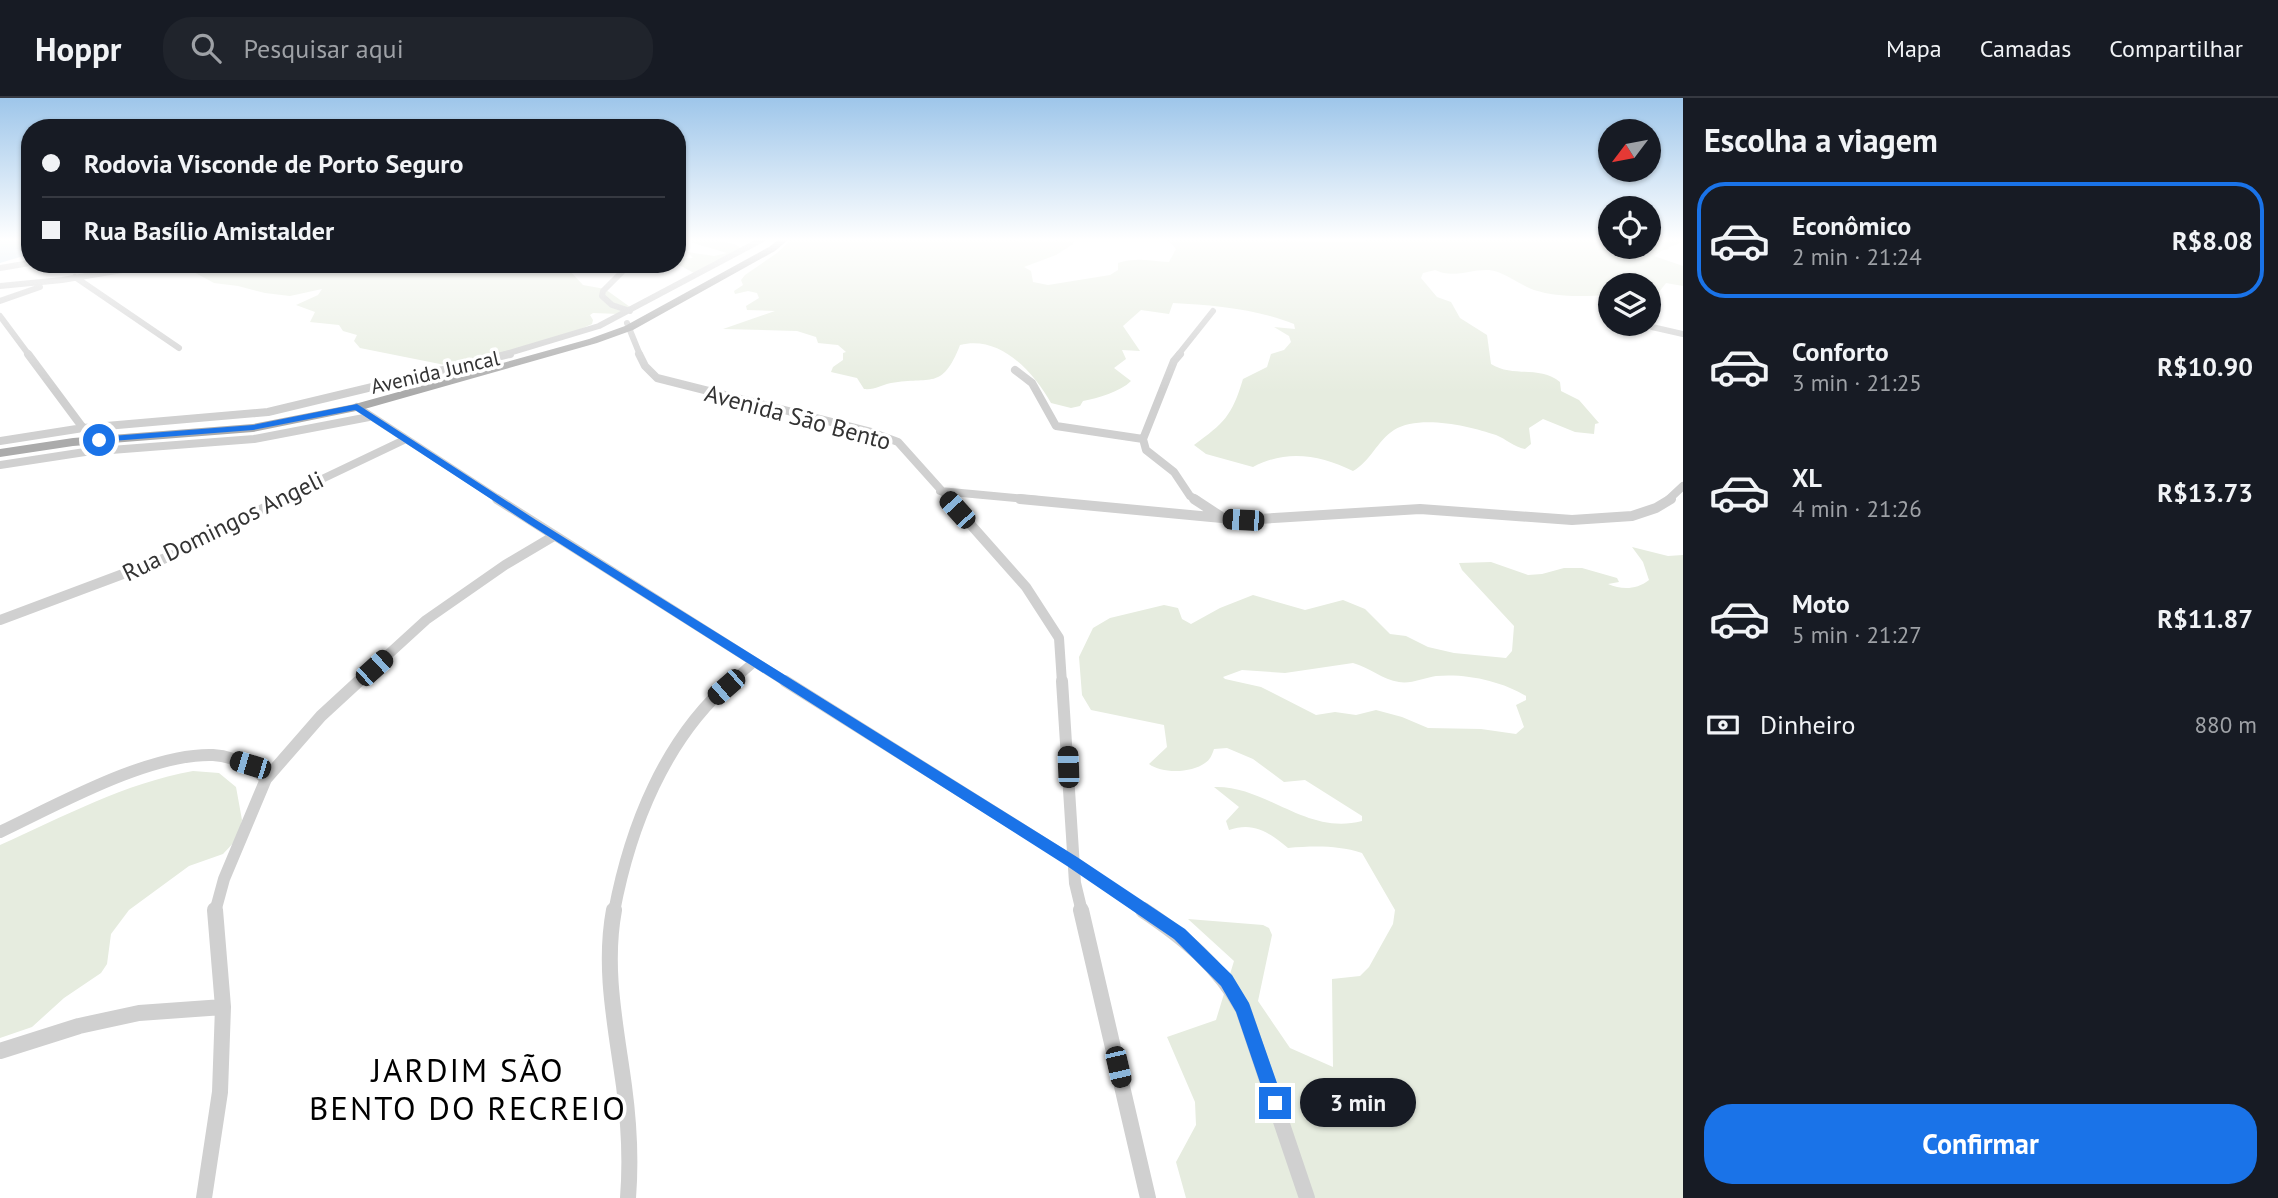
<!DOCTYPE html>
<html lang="pt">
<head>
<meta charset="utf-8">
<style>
	body { margin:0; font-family:"PT Sans",sans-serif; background:#20242c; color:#f1f3f6; height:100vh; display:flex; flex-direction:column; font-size:26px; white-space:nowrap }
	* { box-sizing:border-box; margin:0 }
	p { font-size:23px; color:#9ea1a6 }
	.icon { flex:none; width:38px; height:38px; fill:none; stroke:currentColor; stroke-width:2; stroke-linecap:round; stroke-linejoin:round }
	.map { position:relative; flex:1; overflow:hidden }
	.panel { display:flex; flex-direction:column; background:#171b24; width:595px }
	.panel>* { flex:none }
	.hud { position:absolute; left:21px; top:21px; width:665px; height:154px; border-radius:28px; box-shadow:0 2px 5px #0004; display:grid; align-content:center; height:154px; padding:0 21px; background:#171b24 }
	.needle { width:46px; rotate:238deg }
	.fabs { position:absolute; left:1598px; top:21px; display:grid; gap:14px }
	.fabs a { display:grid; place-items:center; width:63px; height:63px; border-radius:50%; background:#171b24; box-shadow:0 2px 5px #0004; font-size:35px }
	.end { position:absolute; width:32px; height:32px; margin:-16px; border:9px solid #1a73e8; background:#fff; box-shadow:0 0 0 4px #fff }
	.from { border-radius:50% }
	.bubble { position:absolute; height:49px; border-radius:24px; background:#171b24; box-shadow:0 2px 5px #0004; font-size:23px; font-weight:700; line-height:49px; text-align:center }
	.car { position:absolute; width:21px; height:42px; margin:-21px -10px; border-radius:9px; box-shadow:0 0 5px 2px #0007; background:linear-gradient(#222 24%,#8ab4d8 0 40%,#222 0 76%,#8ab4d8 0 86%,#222 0) }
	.hud b { display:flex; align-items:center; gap:24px; height:66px; font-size:26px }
	.hud b+b { border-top:2px solid #363941 }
	.hud i { width:18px; height:18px; background:#f1f3f6 }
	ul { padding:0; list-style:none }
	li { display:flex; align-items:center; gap:21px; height:116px; margin:0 14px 10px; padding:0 7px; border:4px solid transparent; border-radius:28px }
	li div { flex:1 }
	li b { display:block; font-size:26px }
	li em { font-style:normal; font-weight:700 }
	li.on { border-color:#1a73e8 }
	li>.icon { width:63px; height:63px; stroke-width:1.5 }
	h2 { padding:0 21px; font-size:32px; line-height:84px }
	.pay { display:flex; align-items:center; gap:18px; height:77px; padding:0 21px; font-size:26px }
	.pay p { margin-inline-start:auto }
	.primary-button { display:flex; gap:14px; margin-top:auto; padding:14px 21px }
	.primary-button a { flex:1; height:80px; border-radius:28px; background:#1a73e8; color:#fff; font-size:28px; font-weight:700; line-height:80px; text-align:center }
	header { display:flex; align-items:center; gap:42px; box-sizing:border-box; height:98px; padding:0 35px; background:#171b24; border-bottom:2px solid #363941 }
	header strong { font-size:33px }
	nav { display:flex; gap:38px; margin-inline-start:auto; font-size:24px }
	.search { width:490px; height:63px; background:#20242c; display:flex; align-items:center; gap:18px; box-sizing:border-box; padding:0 24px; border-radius:28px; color:#9ea1a6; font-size:26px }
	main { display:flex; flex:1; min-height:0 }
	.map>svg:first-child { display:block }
</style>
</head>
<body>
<header>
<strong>Hoppr</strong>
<div class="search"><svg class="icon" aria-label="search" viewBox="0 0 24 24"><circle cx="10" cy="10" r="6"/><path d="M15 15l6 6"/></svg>Pesquisar aqui</div>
<nav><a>Mapa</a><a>Camadas</a><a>Compartilhar</a></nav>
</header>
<main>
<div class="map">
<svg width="1683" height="1100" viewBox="0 0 1683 1100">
	<rect width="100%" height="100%" fill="#fff"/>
	<path fill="#e6ecdf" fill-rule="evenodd" d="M680 141H723L714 142 735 146 741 151 694 175 677 166V161L693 160 687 154 714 158 727 155Z
		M792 141 1074 143 1073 146 1056 157 1024 169 1031 173 1033 184 1048 187 1110 177 1118 172V165C1135 159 1152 163 1169 164L1176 151 1167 141 1358 144 1365 143 1364 141H1610V149H1648L1649 141H1683V144L1667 150 1670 151 1663 152 1654 158 1683 168V188L1666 185 1659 194 1649 197 1648 187H1610V197C1584 198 1559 200 1534 192 1520 187 1503 173 1489 172 1469 171 1454 181 1435 172L1423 175 1421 180 1437 199 1451 204 1460 220 1487 237 1491 266C1513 280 1540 267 1560 284L1561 293 1579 302 1599 325 1595 326 1594 336 1575 334 1543 321 1529 330 1531 346 1525 351C1514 349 1506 341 1496 337 1470 328 1419 316 1394 332 1377 343 1370 364 1353 373 1320 357 1287 351 1253 369L1206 356 1194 347C1224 325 1232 318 1243 281L1267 269 1271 256 1284 252 1291 244 1289 238 1274 229 1295 231 1294 226C1257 211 1212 207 1173 205L1169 216 1141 212 1123 228 1140 253 1122 252 1126 261 1114 270 1131 283C1120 294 1098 300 1083 303L1080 308 1071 310 1051 305C1033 273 1000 237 960 247 942 293 931 278 891 285 881 287 875 292 864 291L857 280 831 274 833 269 843 262V255L846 254 838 247 818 245 816 239 797 233 723 231 775 213 747 212 746 208 759 200 757 195 748 193 735 196 734 193 743 187 741 182 745 177 777 155Z
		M186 166H576L569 172 583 187 605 191 630 209 619 216 593 215 590 217 593 222 592 226 556 242 459 267H445L360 250 354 243 357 237 343 233 339 227 310 224 315 214 296 207 318 197 322 191 290 198 265 195 238 188 214 185 190 172Z
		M1632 449 1668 458 1683 457V1100H1186L1176 1064 1196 1027 1195 1004 1167 939 1216 922 1234 863 1188 821 1263 827 1269 830 1272 837 1258 903 1290 950 1333 969 1332 881 1360 878 1369 869 1393 826 1395 812 1362 755C1337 747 1313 748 1288 750 1270 735 1254 723 1229 732L1226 723 1239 709 1214 689C1266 687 1306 738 1362 723V718L1305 682 1284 684 1253 661 1227 650 1214 651C1212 657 1210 662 1205 665 1192 675 1162 676 1149 666L1167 649 1164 627 1091 612 1082 597 1079 559 1093 530 1110 520 1164 507 1178 510 1182 521 1191 526 1220 510 1253 497 1305 512 1343 502 1365 511 1390 536 1406 538 1428 549 1454 555 1506 560 1512 553 1514 528 1462 472 1459 465 1491 464 1528 477 1542 476 1564 470H1582L1617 480 1619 484 1608 486C1622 492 1636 492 1649 482L1643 464ZM1353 565C1369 569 1383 582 1399 584 1411 586 1424 580 1436 578 1465 575 1502 583 1526 598V602L1516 607 1524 629 1516 636 1481 631 1428 630 1402 619 1376 612 1356 617 1335 614 1316 617 1261 589 1225 581 1223 579 1242 572 1285 575Z
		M193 673 219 675 236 689 242 722 237 741 223 756 189 768 129 812 111 836 107 866 101 875 64 900 32 929 0 940V747C63 719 125 685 193 673Z"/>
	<path fill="#cfe2ee" d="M0 141H30V156L0 165Z"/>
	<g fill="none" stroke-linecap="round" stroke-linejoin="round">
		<path stroke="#d0d0d0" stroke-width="6" d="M630 166 603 193 602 198 612 207 630 213
			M0 170 30 165
			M75 179 179 250
			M0 188 62 182 158 166
			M0 203 40 189
			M0 218 29 257
			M627 225 640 257
			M1652 229 1683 236
			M503 257 599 228 763 141
			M1178 257 1213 213"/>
		<path stroke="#d0d0d0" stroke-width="8" d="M28 256 83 330
			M639 256 645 268 657 280 871 334 898 344 950 402
			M1180 256 1174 263 1143 341 1146 352 1174 374 1190 398 1197 402
			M1015 272 1032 285 1056 328 1143 341
			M357 309 500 402
			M0 343 83 330 268 314 510 256
			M0 367 85 354 254 341 369 319
			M940 393 1038 402
			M278 402 404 342
			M1668 402 1683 388"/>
		<path stroke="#d0d0d0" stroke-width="10" d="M497 401 788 585
			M948 401 1026 489 1059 540 1062 585
			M1020 401 1243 422 1420 411 1572 422 1632 418 1656 410 1671 401
			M1194 401 1220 418
			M0 522 171 458 282 401
			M357 585 426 522 505 467 554 438
			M730 585 754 564"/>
		<path stroke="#d0d0d0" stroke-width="12" d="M785 583 1072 763 1146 814
			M1062 583 1075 785 1082 814
			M0 734C57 707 149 655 213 657 233 658 251 668 266 681
			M215 814 224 781 266 681 321 618 359 583
			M614 814C630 729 665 640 732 583"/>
		<path stroke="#d0d0d0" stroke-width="16" d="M614 812C603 871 616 929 624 988 629 1025 631 1062 628 1100
			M1081 812 1148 1100
			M1143 812C1185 840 1218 867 1243 911L1307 1100
			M0 953 79 928 139 915 223 909
			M204 1100 220 994 223 909 215 812"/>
		<path fill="#ababab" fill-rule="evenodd" d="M779 141H789L775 153 633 232 597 245 361 312 253 334 73 348 0 359V351L73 340 253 326 355 306 589 241 625 228 769 149Z"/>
	</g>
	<linearGradient id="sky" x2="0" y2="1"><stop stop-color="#9ec6ea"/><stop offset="0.48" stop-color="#fff"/><stop offset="1" stop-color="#fff" stop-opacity="0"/></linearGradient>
	<rect width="1683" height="295" fill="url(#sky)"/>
	<path fill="#1a73e8" d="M357 306 536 422 1077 759 1185 831 1232 877 1249 905 1284 1005 1282 1011 1275 1014 1269 1011 1236 914 1221 888 1174 841 1067 768 529 426 355 312 253 332 99 344 95 342 99 339 253 327Z"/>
	<g text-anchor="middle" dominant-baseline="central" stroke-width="7" stroke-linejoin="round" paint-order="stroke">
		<g font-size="21" fill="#333" stroke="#fff">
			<text transform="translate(435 274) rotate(-13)">Avenida Juncal</text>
		</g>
		<g font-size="24" fill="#333" stroke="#fff">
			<text transform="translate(798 319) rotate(15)">Avenida São Bento</text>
			<text transform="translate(223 428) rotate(-26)">Rua Domingos Angeli</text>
		</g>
		<g font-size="33" letter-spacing="2" fill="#000" stroke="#fff">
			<text x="468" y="971">JARDIM SÃO<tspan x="468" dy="38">BENTO DO RECREIO</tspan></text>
		</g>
	</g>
</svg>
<div class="fabs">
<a><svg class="needle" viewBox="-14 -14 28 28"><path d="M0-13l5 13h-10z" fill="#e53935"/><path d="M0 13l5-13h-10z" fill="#9ea1a6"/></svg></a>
<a><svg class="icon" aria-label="locate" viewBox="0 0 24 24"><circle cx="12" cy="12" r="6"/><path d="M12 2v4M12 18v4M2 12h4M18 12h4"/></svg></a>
<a><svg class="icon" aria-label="layers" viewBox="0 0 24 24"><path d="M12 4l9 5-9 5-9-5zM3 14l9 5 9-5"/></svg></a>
</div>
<i class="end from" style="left:99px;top:342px"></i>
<i class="end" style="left:1275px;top:1005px"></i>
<div class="bubble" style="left:1300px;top:980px;width:116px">3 min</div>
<i class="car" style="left:957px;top:412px;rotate:318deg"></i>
<i class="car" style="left:1243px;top:422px;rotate:273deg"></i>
<i class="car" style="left:374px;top:570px;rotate:48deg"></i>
<i class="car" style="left:726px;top:589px;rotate:229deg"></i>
<i class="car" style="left:250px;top:667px;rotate:287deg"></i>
<i class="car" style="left:1068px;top:669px;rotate:358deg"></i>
<i class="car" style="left:1118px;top:969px;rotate:167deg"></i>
<div class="hud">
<b><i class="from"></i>Rodovia Visconde de Porto Seguro</b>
<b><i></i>Rua Basílio Amistalder</b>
</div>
</div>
<section class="panel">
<h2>Escolha a viagem</h2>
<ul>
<li class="on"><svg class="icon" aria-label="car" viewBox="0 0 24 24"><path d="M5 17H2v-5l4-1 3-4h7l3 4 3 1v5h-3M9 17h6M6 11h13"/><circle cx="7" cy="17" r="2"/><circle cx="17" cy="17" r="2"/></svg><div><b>Econômico</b><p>2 min · 21:24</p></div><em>R$8.08</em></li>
<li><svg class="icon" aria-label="car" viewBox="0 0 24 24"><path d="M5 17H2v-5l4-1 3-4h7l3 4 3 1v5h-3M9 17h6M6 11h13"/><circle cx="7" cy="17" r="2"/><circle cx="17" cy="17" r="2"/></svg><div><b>Conforto</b><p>3 min · 21:25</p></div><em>R$10.90</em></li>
<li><svg class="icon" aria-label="car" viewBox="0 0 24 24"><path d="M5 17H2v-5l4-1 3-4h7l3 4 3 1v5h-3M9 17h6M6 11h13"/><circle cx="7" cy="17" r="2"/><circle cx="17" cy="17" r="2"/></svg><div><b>XL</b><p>4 min · 21:26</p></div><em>R$13.73</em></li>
<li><svg class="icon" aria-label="car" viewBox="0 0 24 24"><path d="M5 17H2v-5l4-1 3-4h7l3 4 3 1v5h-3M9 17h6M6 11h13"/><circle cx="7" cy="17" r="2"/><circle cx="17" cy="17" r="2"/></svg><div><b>Moto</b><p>5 min · 21:27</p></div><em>R$11.87</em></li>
</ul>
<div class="pay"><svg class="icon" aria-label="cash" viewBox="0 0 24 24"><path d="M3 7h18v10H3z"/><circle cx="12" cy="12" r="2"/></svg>Dinheiro<p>880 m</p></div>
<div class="primary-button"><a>Confirmar</a></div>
</section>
</main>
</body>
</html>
